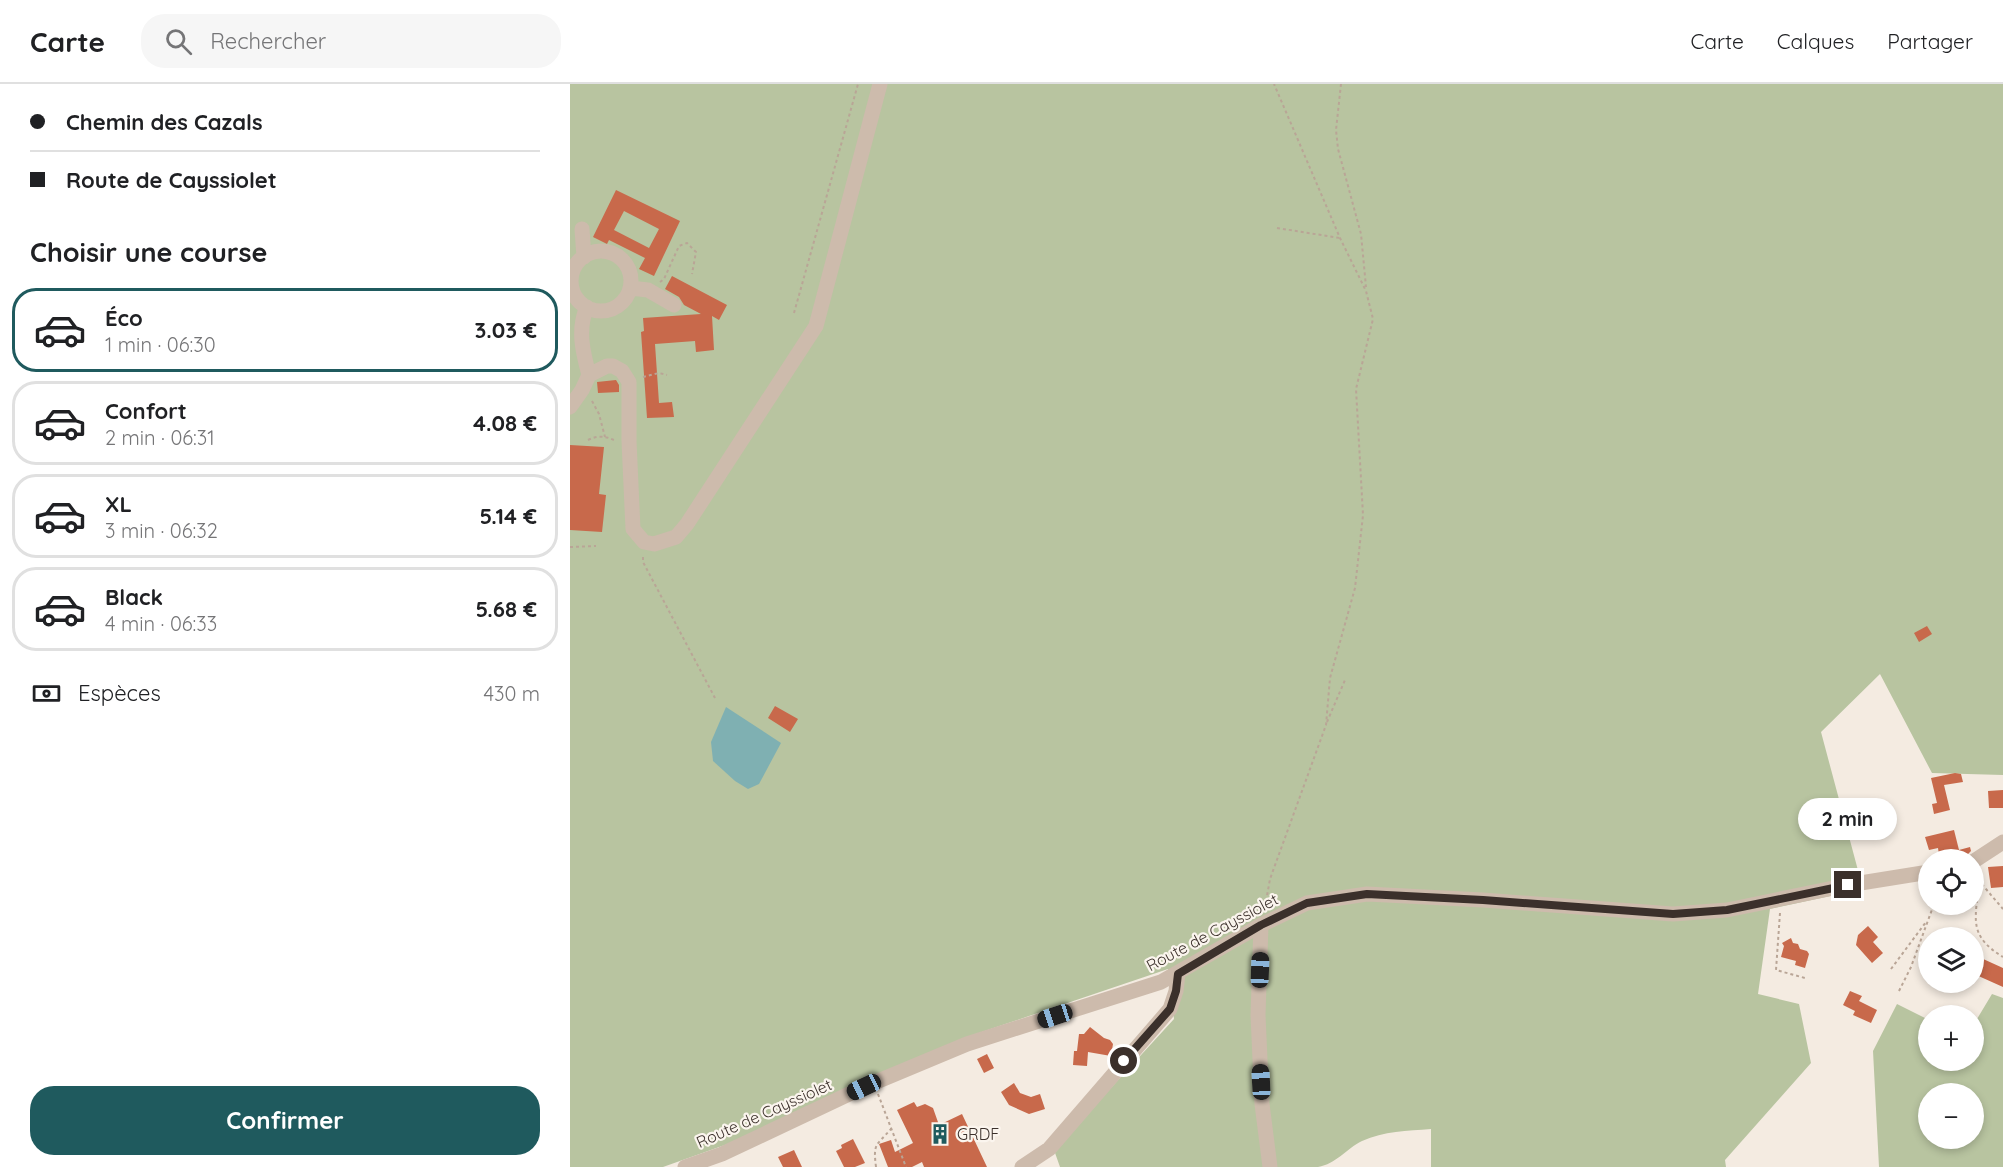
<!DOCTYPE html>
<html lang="fr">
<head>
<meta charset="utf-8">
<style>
	body { margin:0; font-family:Quicksand,sans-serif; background:#f6f6f6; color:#202124; height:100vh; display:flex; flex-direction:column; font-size:22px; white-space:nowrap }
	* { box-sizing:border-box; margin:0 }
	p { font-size:20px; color:#757577 }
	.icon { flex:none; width:33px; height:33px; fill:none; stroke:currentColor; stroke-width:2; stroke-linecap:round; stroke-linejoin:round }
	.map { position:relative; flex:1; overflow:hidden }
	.panel { display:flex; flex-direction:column; background:#fff; width:570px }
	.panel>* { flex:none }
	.banner { display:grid; align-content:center; height:132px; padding:0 30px; background:#fff }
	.controls { position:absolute; left:1348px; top:765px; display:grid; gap:12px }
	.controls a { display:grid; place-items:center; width:66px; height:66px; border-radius:50%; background:#fff; box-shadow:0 3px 9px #0003; font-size:30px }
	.end { position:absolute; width:27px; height:27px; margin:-14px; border:8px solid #3b302b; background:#fff; box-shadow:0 0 0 3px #fff }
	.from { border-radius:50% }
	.bubble { position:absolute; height:42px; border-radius:21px; background:#fff; box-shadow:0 3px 9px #0003; font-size:20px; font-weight:700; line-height:42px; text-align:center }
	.car { position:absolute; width:18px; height:36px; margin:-18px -9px; border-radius:8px; box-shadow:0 0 4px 2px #0007; background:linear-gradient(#222 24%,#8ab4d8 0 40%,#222 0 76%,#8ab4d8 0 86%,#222 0) }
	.banner b { display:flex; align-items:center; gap:21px; height:57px; font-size:22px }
	.banner b+b { border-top:2px solid #e0e0e0 }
	.banner i { width:15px; height:15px; background:#202124 }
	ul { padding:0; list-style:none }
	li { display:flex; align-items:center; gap:18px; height:84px; margin:0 12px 9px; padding:0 18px; border:3px solid #e0e0e0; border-radius:24px }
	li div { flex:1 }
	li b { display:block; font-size:22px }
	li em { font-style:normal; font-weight:700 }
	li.active { border-color:#1f5a5e }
	li>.icon { width:54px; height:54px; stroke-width:1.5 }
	h2 { padding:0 30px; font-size:27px; line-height:72px }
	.pay { display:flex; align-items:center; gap:15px; height:66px; padding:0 30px; font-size:22px }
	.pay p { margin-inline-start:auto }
	.button { display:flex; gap:12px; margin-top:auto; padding:12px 30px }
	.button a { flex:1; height:69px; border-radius:24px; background:#1f5a5e; color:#fff; font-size:24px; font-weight:700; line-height:69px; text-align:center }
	header { display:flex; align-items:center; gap:36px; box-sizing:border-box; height:84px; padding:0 30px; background:#fff; border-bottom:2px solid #e0e0e0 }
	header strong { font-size:28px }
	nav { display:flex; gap:33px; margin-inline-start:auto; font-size:21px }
	.search { width:420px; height:54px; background:#f6f6f6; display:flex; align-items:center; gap:15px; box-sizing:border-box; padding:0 21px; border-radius:24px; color:#757577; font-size:22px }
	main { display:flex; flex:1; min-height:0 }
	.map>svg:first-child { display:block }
</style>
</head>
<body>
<header>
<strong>Carte</strong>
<div class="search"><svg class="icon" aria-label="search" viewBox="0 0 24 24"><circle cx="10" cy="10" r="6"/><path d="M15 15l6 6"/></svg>Rechercher</div>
<nav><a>Carte</a><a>Calques</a><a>Partager</a></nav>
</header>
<main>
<section class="panel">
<div class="banner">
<b><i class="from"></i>Chemin des Cazals</b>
<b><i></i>Route de Cayssiolet</b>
</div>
<h2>Choisir une course</h2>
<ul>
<li class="active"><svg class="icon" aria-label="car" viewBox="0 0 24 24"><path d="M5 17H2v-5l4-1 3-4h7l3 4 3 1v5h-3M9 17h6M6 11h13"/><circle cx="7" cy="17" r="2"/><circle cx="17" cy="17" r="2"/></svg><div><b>Éco</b><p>1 min · 06:30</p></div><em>3.03 €</em></li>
<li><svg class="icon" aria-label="car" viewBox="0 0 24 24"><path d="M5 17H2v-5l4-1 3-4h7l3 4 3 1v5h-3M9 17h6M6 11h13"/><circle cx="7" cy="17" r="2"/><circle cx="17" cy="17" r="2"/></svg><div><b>Confort</b><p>2 min · 06:31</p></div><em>4.08 €</em></li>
<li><svg class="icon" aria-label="car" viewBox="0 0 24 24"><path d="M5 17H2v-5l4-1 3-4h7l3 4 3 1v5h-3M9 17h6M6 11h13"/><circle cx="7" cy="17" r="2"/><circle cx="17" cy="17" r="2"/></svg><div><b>XL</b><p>3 min · 06:32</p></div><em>5.14 €</em></li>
<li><svg class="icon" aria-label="car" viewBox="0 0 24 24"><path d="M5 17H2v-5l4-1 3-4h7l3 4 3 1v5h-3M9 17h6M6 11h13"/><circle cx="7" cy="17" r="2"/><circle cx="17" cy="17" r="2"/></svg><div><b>Black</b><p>4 min · 06:33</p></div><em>5.68 €</em></li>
</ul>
<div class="pay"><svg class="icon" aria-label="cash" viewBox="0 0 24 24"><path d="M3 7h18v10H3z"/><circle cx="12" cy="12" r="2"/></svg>Espèces<p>430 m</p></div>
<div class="button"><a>Confirmer</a></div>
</section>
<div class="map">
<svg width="1433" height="1083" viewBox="0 0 1433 1083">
	<rect width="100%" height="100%" fill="#f4ebe1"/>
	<path fill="#b8c4a0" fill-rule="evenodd" d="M0 0H1433V691L1362 689 1310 590 1251 648 1293 805 1200 825 1188 910 1229 920 1241 979 1155 1076 1156 1083H861V1045C837 1047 814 1047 792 1057 776 1065 766 1080 748 1083H490L484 1066 604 935 598 885 394 954 183 1051 93 1083H0Z
		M1422 910 1433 914V1083H1309L1303 967 1327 920 1359 936V976H1404V940ZM1359 1010H1404V1054H1359Z"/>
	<path fill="#7fb0b2" d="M156 623 211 659 189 700 178 705 165 697 143 677 141 658Z"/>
	<path fill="#c8694b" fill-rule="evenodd" d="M46 106 110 137 84 192 69 185 75 174 39 156 37 160 23 153ZM54 127 89 145 79 164 44 146Z
		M102 192 157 221 149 236 142 232 144 266 126 268 125 257 85 260 89 319 102 318 104 333 77 334 71 248 74 247 73 234 131 230 114 221 109 213 95 205Z
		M46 296 49 301V308L28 309 27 298Z
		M0 361 34 363 29 410 36 411 32 448 0 446Z
		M1357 542 1362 550 1349 558 1344 549Z
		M205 622 228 635 220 648 198 634Z
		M1385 689 1391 690 1393 698 1374 701 1380 726 1364 730 1362 720 1367 719 1361 694Z
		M1433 706V724H1419L1418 707Z
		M1384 746 1389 766 1400 763 1401 767 1392 776H1365V772L1369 771 1368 764 1359 766 1355 753Z
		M1433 782V803L1421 804 1418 783Z
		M1298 842 1308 853 1303 858 1313 869 1302 879 1286 861 1288 851Z
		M1221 854 1223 859 1228 860 1230 865 1237 867 1239 870 1235 884 1225 881 1226 877 1211 873 1214 862 1212 859Z
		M1411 874 1433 884V903L1404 890Z
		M1280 907 1292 912 1289 917 1307 926 1301 939 1283 931 1285 927 1273 921Z
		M520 943 534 954 540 956 543 960 541 972 518 968 517 982 503 981 504 967H507L509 950H514Z
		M417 970 424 984 414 989 407 975Z
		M444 999 450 1009 461 1013 470 1010 475 1025 459 1030 439 1021 431 1008Z
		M344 1018 347 1023 355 1020 363 1024 369 1041 392 1030 417 1083H354L352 1078 342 1083H318L309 1060 321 1056 325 1068 343 1059 327 1026Z
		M283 1055 295 1079 285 1083H274L266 1067 272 1064 271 1061Z
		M224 1066 232 1083H213L208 1073Z"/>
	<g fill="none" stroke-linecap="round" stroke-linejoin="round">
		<path stroke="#b9a596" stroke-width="2" stroke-dasharray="3 3" stroke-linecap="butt" d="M771 0 766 46 768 65 791 150 796 203
			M707 144 770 154
			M90 198 94 195 109 162 117 159 126 168 122 190
			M224 229 288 0
			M73 293 89 289 97 291
			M22 317 29 330 35 353
			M18 356C28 351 36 352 46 357
			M0 463 26 462
			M73 473V478L145 614
			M757 638 775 596
			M1404 791 1433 825
			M1409 798C1406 834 1397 851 1433 873
			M695 823 700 795 756 641 760 594 785 504 793 431 786 305 803 235 796 207 770 154 704 0
			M1210 829 1206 886 1235 894
			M1321 885 1356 838
			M1329 907 1341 883 1364 820
			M308 1010 336 1083
			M306 1083C303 1059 306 1062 321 1045"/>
		<path stroke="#cdbbac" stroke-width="15" d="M12 145 14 173
			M1 197a30 30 0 1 1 60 0a30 30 0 1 1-60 0Z
			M60 204 78 206 104 221
			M17 223C7 245 13 269 19 291
			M0 323 12 306 19 291 37 282H43L52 287 59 298V357L63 445 74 458 84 460 106 453 117 440 246 242 310 0
			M1404 777 1433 758
			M691 841 688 931 692 1020 700 1083
			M115 1083 152 1070 294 1003 397 960 591 898 691 841 737 819 797 810 913 816 1103 830 1157 826 1278 801 1359 788
			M452 1083 479 1065 600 925 606 907 608 890"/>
	</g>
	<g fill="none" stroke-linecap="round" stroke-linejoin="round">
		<path stroke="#3b302b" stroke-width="8" d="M554 977 600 925 606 907 608 890 691 841 737 819 797 810 913 816 1103 830 1157 826 1278 801"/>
	</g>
	<defs>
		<g id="building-bare" transform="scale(1.62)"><path d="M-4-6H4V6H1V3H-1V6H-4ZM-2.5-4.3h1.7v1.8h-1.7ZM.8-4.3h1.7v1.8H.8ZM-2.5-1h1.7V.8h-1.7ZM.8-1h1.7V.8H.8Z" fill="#1f5a5e" stroke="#fbf5ee" stroke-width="2.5" paint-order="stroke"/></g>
	</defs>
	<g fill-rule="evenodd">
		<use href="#building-bare" x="370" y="1050"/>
	</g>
	<g text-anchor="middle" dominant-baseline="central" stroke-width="4.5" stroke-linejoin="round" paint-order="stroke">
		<g font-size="16" fill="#3b302b" stroke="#fbf5ee">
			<text transform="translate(642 848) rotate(-28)">Route de Cayssiolet</text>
			<text transform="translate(194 1029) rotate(-24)">Route de Cayssiolet</text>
		</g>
		<g font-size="16" fill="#3b302b" stroke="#fbf5ee" text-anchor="start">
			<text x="387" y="1050">GRDF</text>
		</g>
	</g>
</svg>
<div class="controls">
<a><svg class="icon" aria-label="locate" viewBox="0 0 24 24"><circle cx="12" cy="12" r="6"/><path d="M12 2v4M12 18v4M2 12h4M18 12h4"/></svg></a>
<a><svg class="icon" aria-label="layers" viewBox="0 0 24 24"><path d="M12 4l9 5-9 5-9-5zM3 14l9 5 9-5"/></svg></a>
<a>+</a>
<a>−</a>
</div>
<i class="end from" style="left:554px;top:977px"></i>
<i class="end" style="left:1278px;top:801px"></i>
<div class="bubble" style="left:1228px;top:714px;width:99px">2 min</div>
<i class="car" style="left:690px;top:886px;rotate:2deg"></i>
<i class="car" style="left:485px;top:932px;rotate:252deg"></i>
<i class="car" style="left:691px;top:998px;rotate:357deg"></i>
<i class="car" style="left:294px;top:1003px;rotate:245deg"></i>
</div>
</main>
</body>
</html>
